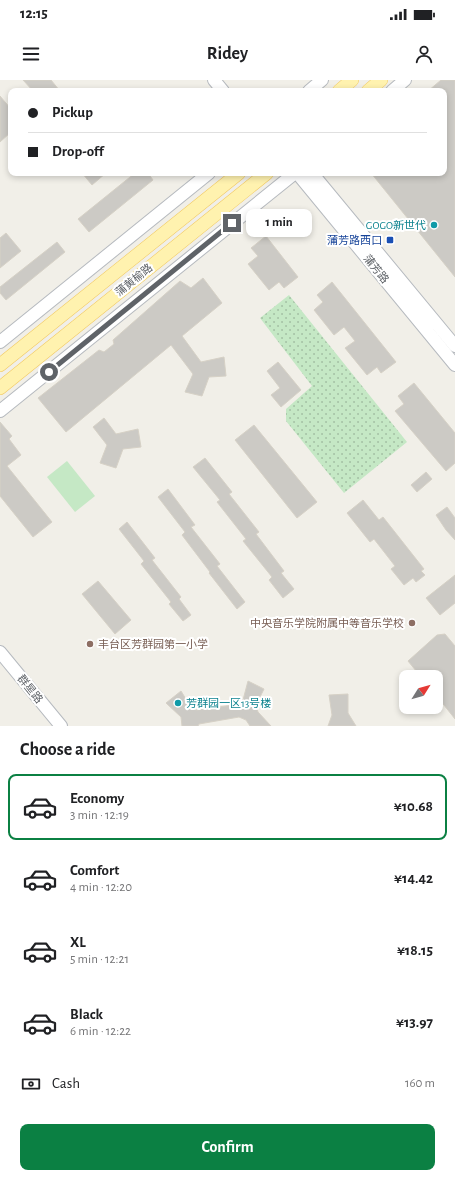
<!DOCTYPE html>
<html lang="en">
<head>
<meta charset="utf-8">
<style>
	body { margin:0; font-family:"Alegreya Sans","Noto Sans SC",sans-serif; background:#f6f6f6; color:#202124; height:100vh; display:flex; flex-direction:column; font-size:15px; white-space:nowrap }
	* { box-sizing:border-box; margin:0 }
	p { font-size:13px; color:#757577 }
	.icon { flex:none; width:22px; height:22px; fill:none; stroke:currentColor; stroke-width:2; stroke-linecap:round; stroke-linejoin:round }
	.map { position:relative; height:646px; overflow:hidden }
	.side { display:flex; flex-direction:column; background:#fff; flex:1 }
	.side>* { flex:none }
	.hud { position:absolute; left:8px; top:8px; width:439px; height:88px; border-radius:8px; box-shadow:0 2px 6px #0003; display:grid; align-content:center; height:88px; padding:0 20px; background:#fff }
	.needle { width:26px; rotate:53deg }
	.tools { position:absolute; left:399px; top:590px; display:grid; gap:8px }
	.tools a { display:grid; place-items:center; width:44px; height:44px; border-radius:8px; background:#fff; box-shadow:0 2px 6px #0003; font-size:20px }
	.end { position:absolute; width:18px; height:18px; margin:-9px; border:5px solid #5f6368; background:#fff; box-shadow:0 0 0 2px #fff }
	.from { border-radius:50% }
	.bubble { position:absolute; height:28px; border-radius:8px; background:#fff; box-shadow:0 2px 6px #0003; font-size:13px; font-weight:700; line-height:28px; text-align:center }
	.hud b { display:flex; align-items:center; gap:14px; height:38px; font-size:15px }
	.hud b+b { border-top:1px solid #e0e0e0 }
	.hud i { width:10px; height:10px; background:#202124 }
	ul { padding:0; list-style:none }
	li { display:flex; align-items:center; gap:12px; height:66px; margin:0 8px 6px; padding:0 12px; border:2px solid transparent; border-radius:8px }
	li div { flex:1 }
	li b { display:block; font-size:15px }
	li em { font-style:normal; font-weight:700 }
	li.on { border-color:#0b8043 }
	li>.icon { width:36px; height:36px; stroke-width:1.5 }
	h2 { padding:0 20px; font-size:18px; line-height:48px }
	.pay { display:flex; align-items:center; gap:10px; height:44px; padding:0 20px; font-size:15px }
	.pay p { margin-inline-start:auto }
	.cta { display:flex; gap:8px; margin-top:auto; padding:8px 20px }
	.cta a { flex:1; height:46px; border-radius:8px; background:#0b8043; color:#fff; font-size:16px; font-weight:700; line-height:46px; text-align:center }
	.status { display:flex; justify-content:space-between; align-items:center; height:28px; padding:0 20px; background:#fff; direction:ltr }
	.status svg { height:11px; fill:currentColor }
	header { display:flex; justify-content:space-between; align-items:center; height:52px; padding:0 20px; background:#fff; font-size:18px; font-weight:700 }
	.map>svg:first-child { display:block }
</style>
</head>
<body>
<div class="status"><b>12:15</b><svg viewBox="0 0 49 12"><path d="M0 12V9h3v3zM5 12V6h3v6zM10 12V3h3v9zM15 12V0h3v12zM26 1h20v11H26zM47 4h2v5h-2z"/></svg></div>
<header><svg class="icon" aria-label="menu" viewBox="0 0 24 24"><path d="M4 6h16M4 12h16M4 18h16"/></svg>Ridey<svg class="icon" aria-label="person" viewBox="0 0 24 24"><circle cx="12" cy="8" r="4"/><path d="M4 21q1-7 8-7t8 7"/></svg></header>
<div class="map">
<svg width="455" height="646" viewBox="0 0 455 646">
	<defs>
		<pattern id="grass-dots" width="8" height="8" patternUnits="userSpaceOnUse"><rect width="8" height="8" fill="#c5e8c5"/><path d="M2 2h.1M6 6h.1" fill="none" stroke="#a3c0a4" stroke-width="1.8" stroke-linecap="round"/></pattern>
	</defs>
	<rect width="100%" height="100%" fill="#f1efe8"/>
	<path fill="url(#grass-dots)" d="M289 215 407 362 344 413 286 341V329L312 306 260 238Z"/>
	<path fill="#c5e8c5" d="M67 381 95 416 75 432 47 397Z"/>
	<path fill="#cccac5" stroke="#d6d1c6" d="M23 0H51L60 11H33Z
		M441 0H455V197L371 93H444V11H428Z
		M0 16 11 29V52L0 62Z
		M82 93H106L92 105Z
		M135 93H148L153 100 89 152 78 139Z
		M6 153 21 171 0 188V158Z
		M266 156 298 197 284 208 279 202 269 210 248 184 258 176 251 168Z
		M57 162 65 172 6 220 0 213V207Z
		M203 198 222 223 182 256 201 282 224 277 226 296 209 297 202 316 185 312 193 294 171 265 66 352 38 318 99 270 104 272 114 264 113 260 180 201 191 208Z
		M332 202 396 282 381 293 377 287 367 295 345 268 355 261 344 247 334 255 314 230 323 222 317 215Z
		M278 282 301 310 281 327 271 315 280 308 267 291Z
		M414 303 455 353V383L446 391 395 331 404 324 398 316Z
		M104 338 116 354 138 349 141 367 123 369 116 388 100 383 107 365 93 347Z
		M0 342 12 356 9 359 21 375 7 386 52 442 33 457 0 416Z
		M254 345 317 422 297 438 235 360Z
		M205 378 232 412 229 414 259 452 256 454 284 491 281 493 294 509 283 518 269 500 272 497 243 461 246 459 217 422 220 420 193 387Z
		M426 392 432 399 417 412 411 405Z
		M168 409 195 445 191 447 220 484 217 486 245 522 237 529 209 493 210 492 182 455 185 452 158 417Z
		M363 420 379 440 383 437 424 489 421 491 425 495 416 502 413 498 404 505 391 489 395 486 374 459 370 462 347 433Z
		M447 427 455 438V460L446 450 436 435Z
		M127 442 155 478 152 480 181 517 179 519 191 535 183 541 169 524 171 522 141 484 144 481 119 449Z
		M455 495V523L440 535 426 518Z
		M98 501 131 540 115 554 82 514Z
		M445 554 455 566V639L436 615V597H421L408 581 437 555Z
		M248 601 264 609 256 625 258 632 271 646H250L246 640 239 637 199 644 198 646H182L181 637 166 623 181 611 192 629 197 630 240 624 243 620Z
		M348 614V633L356 646H328L332 635 329 615Z"/>
	<g fill="none" stroke-linecap="round" stroke-linejoin="round">
		<g stroke="#b6babf" stroke-width="14">
			<path id="secondary" d="M214 0 223 11
				M309 11 322 0
				M392 11 405 0
				M297 93 455 285
				M312 93 455 266
				M0 262 209 93
				M0 331 295 93
				M0 572 61 646"/>
		</g>
		<g stroke="#f2c960" stroke-width="14">
			<path id="primary" d="M339 11 352 0
				M368 11 381 0
				M0 285 239 93
				M0 308 267 93"/>
		</g>
		<use href="#secondary" stroke="#fff" stroke-width="12"/>
		<use href="#primary" stroke="#fff2af" stroke-width="13"/>
	</g>
	<g fill="none" stroke-linecap="round" stroke-linejoin="round">
		<path stroke="#5f6368" stroke-width="5" d="M49 292 232 143"/>
	</g>
	<g fill="#0f9aa8" stroke="#fff" stroke-width="1.5">
		<circle cx="434" cy="145" r="4"/>
		<circle cx="178" cy="623" r="4"/>
	</g>
	<rect fill="#1a4fb4" stroke="#fff" stroke-width="1.5" x="386" y="156" width="8" height="8" rx="2"/>
	<g fill="#8d6e63" stroke="#fff" stroke-width="1.5">
		<circle cx="412" cy="543" r="4"/>
		<circle cx="90" cy="564" r="4"/>
	</g>
	<g text-anchor="middle" dominant-baseline="central" stroke-width="4" stroke-linejoin="round" paint-order="stroke">
		<g font-size="11" fill="#0d838f" stroke="#fff" text-anchor="end">
			<text x="426" y="145">GOGO新世代</text>
			<text x="186" y="623" text-anchor="start">芳群园一区13号楼</text>
		</g>
		<g font-size="11" fill="#164399" stroke="#fff" text-anchor="end">
			<text x="382" y="160">蒲芳路西口</text>
		</g>
		<g font-size="11" fill="#5f6368" stroke="#fff">
			<text transform="translate(376 189) rotate(51)">蒲芳路</text>
			<text transform="translate(134 200) rotate(-39)">蒲黄榆路</text>
			<text transform="translate(30 609) rotate(51)">群星路</text>
		</g>
		<g font-size="11" fill="#785e54" stroke="#fff" text-anchor="end">
			<text x="404" y="543">中央音乐学院附属中等音乐学校</text>
			<text x="98" y="564" text-anchor="start">丰台区芳群园第一小学</text>
		</g>
	</g>
</svg>
<div class="tools">
<a><svg class="needle" viewBox="-14 -14 28 28"><path d="M0-13l5 13h-10z" fill="#e53935"/><path d="M0 13l5-13h-10z" fill="#757577"/></svg></a>
</div>
<i class="end from" style="left:49px;top:292px"></i>
<i class="end" style="left:232px;top:143px"></i>
<div class="bubble" style="left:246px;top:129px;width:66px">1 min</div>
<div class="hud">
<b><i class="from"></i>Pickup</b>
<b><i></i>Drop-off</b>
</div>
</div>
<section class="side">
<h2>Choose a ride</h2>
<ul>
<li class="on"><svg class="icon" aria-label="car" viewBox="0 0 24 24"><path d="M5 17H2v-5l4-1 3-4h7l3 4 3 1v5h-3M9 17h6M6 11h13"/><circle cx="7" cy="17" r="2"/><circle cx="17" cy="17" r="2"/></svg><div><b>Economy</b><p>3 min · 12:19</p></div><em>¥10.68</em></li>
<li><svg class="icon" aria-label="car" viewBox="0 0 24 24"><path d="M5 17H2v-5l4-1 3-4h7l3 4 3 1v5h-3M9 17h6M6 11h13"/><circle cx="7" cy="17" r="2"/><circle cx="17" cy="17" r="2"/></svg><div><b>Comfort</b><p>4 min · 12:20</p></div><em>¥14.42</em></li>
<li><svg class="icon" aria-label="car" viewBox="0 0 24 24"><path d="M5 17H2v-5l4-1 3-4h7l3 4 3 1v5h-3M9 17h6M6 11h13"/><circle cx="7" cy="17" r="2"/><circle cx="17" cy="17" r="2"/></svg><div><b>XL</b><p>5 min · 12:21</p></div><em>¥18.15</em></li>
<li><svg class="icon" aria-label="car" viewBox="0 0 24 24"><path d="M5 17H2v-5l4-1 3-4h7l3 4 3 1v5h-3M9 17h6M6 11h13"/><circle cx="7" cy="17" r="2"/><circle cx="17" cy="17" r="2"/></svg><div><b>Black</b><p>6 min · 12:22</p></div><em>¥13.97</em></li>
</ul>
<div class="pay"><svg class="icon" aria-label="cash" viewBox="0 0 24 24"><path d="M3 7h18v10H3z"/><circle cx="12" cy="12" r="2"/></svg>Cash<p>160 m</p></div>
<div class="cta"><a>Confirm</a></div>
</section>
</body>
</html>
